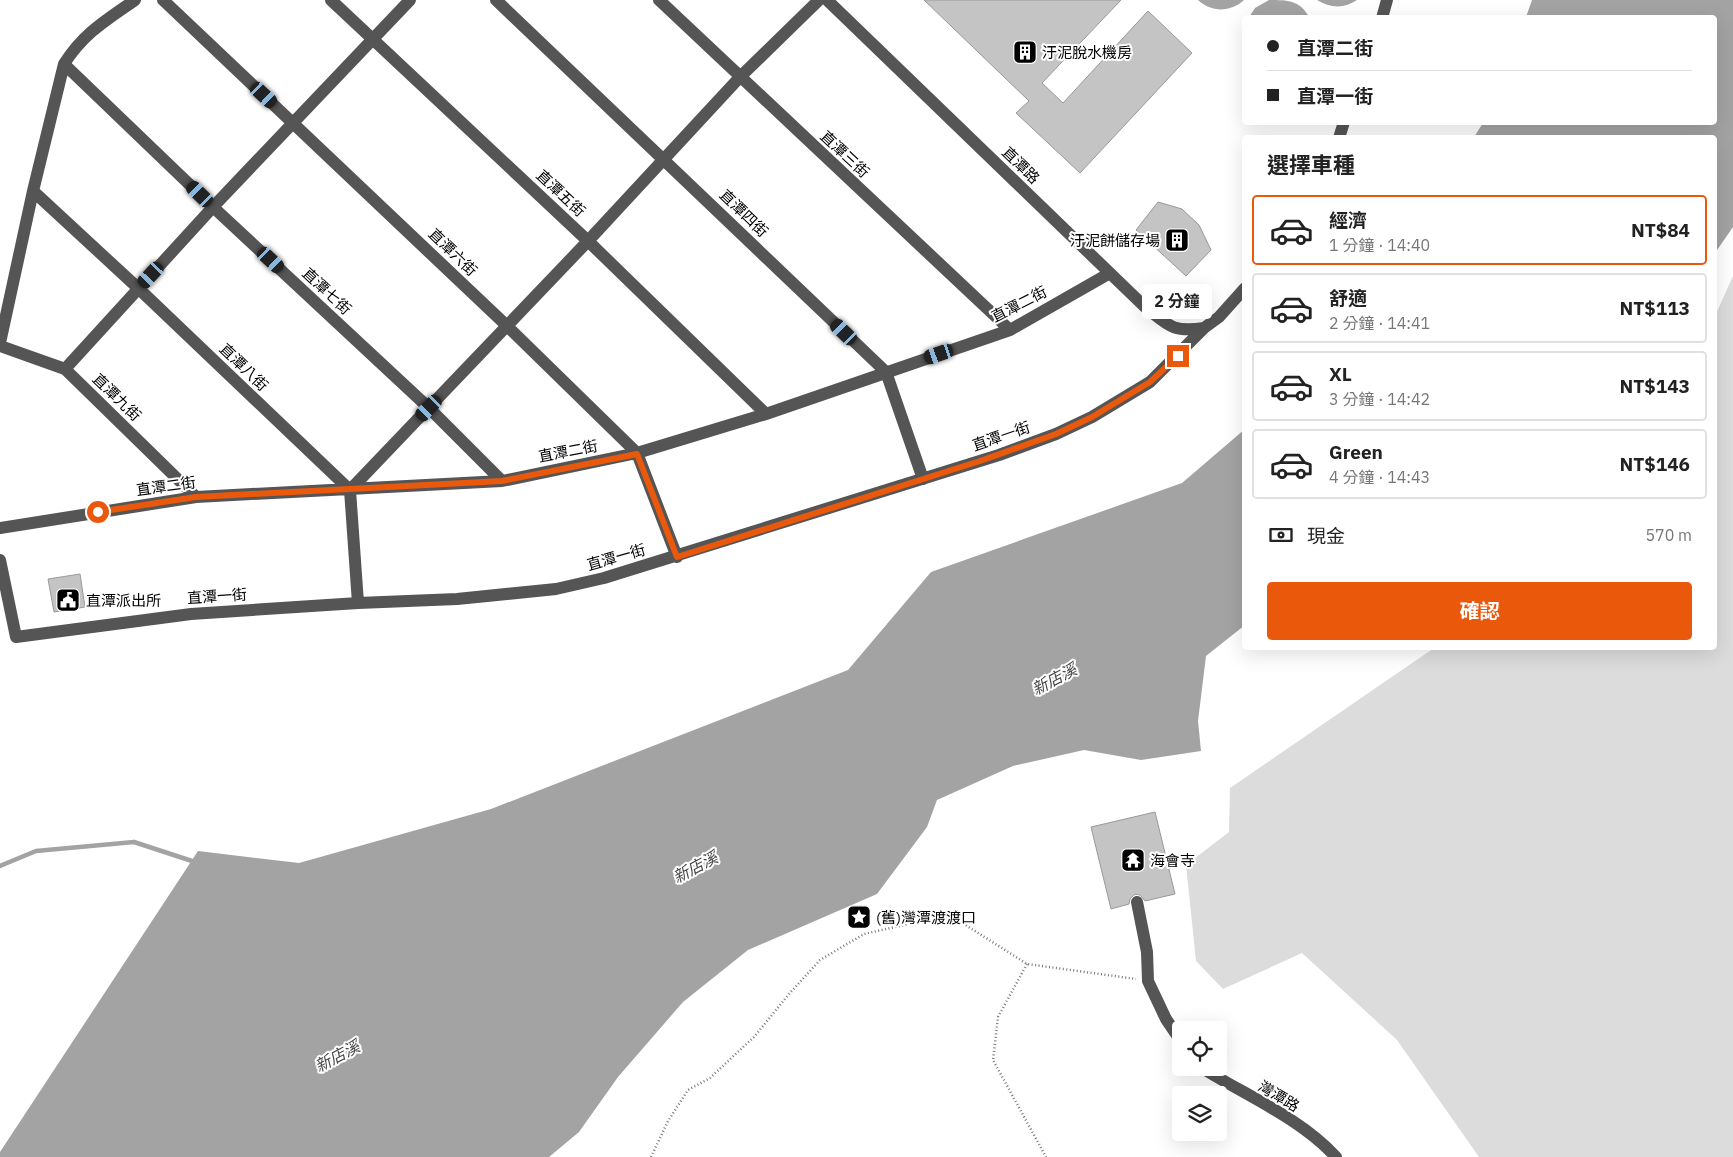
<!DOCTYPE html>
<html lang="zh-TW">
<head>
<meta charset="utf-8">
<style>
	body { margin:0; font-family:"IBM Plex Sans","Noto Sans TC",sans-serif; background:#f2f2f2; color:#222; height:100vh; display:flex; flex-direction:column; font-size:19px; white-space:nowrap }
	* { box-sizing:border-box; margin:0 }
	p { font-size:16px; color:#767676 }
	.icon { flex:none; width:28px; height:28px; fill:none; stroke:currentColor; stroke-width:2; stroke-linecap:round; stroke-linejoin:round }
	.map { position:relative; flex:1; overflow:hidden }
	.details { position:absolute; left:1242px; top:135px; width:475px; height:515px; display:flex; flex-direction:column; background:#fff; border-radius:5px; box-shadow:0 5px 20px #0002 }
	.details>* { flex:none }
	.guide { position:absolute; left:1242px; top:15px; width:475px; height:110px; border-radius:5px; box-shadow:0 5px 20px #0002; display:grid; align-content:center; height:110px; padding:0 25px; background:#fff }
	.controls { position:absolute; left:1172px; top:1021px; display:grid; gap:10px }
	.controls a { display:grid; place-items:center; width:55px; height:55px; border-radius:5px; background:#fff; box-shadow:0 5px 20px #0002; font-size:25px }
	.end { position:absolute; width:22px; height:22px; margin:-11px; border:6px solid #ea580c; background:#fff; box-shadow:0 0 0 2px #fff }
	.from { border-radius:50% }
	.bubble { position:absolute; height:35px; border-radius:5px; background:#fff; box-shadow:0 5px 20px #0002; font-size:16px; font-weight:700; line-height:35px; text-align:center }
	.car { position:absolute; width:15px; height:30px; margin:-15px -8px; border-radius:6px; box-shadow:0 0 4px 1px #0007; background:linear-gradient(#222 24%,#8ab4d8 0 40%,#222 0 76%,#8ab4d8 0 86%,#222 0) }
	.guide b { display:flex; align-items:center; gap:18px; height:48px; font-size:19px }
	.guide b+b { border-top:1px solid #e0e0e0 }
	.guide i { width:12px; height:12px; background:#222 }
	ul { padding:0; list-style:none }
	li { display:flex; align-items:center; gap:15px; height:70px; margin:0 10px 8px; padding:0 15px; border:2px solid #e0e0e0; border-radius:5px }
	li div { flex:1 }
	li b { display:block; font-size:19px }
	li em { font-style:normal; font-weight:700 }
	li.on { border-color:#ea580c }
	li>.icon { width:45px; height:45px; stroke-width:1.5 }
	h2 { padding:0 25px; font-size:22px; line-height:60px }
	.pay { display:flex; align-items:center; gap:12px; height:55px; padding:0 25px; font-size:19px }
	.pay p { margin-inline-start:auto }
	.button { display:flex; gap:10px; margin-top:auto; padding:10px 25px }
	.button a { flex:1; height:58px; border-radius:5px; background:#ea580c; color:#fff; font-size:20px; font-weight:700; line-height:58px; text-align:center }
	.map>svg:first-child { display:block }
</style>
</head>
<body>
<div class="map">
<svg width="1733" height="1157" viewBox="0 0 1733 1157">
	<rect width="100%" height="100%" fill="#fff"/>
	<path fill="#dcdcdc" d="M1733 276V1157H1479L1397 1040 1302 953 1223 989 1196 961 1186 865 1229 832 1230 788 1434 648H1715V316Z"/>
	<path fill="#a3a3a3" d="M1198 0H1244C1230 13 1211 12 1198 0Z
		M1269 0C1287 0 1300 0 1309 17H1249L1255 8Z
		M1317 0H1357C1344 9 1330 8 1317 0Z
		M1532 0H1733V227L1715 253V138L1474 137 1483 123 1715 122V18L1526 17Z
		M1245 429V625L1206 656 1198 721 1201 751 1141 760 1084 750 1013 766 937 800 927 827 877 894 748 950 683 1002 618 1077 579 1132 549 1157H0V1152L198 851 299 863 491 809 848 670 931 572 1182 483Z"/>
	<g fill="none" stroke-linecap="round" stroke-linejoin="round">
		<path stroke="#a3a3a3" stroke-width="4.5" d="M0 866 36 851 134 842 195 862"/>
	</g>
	<path fill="#c4c4c4" stroke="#999" d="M924 0H1121L1042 83 1063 103 1148 11 1192 53 1080 173 1016 113 1029 101Z
		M1158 202 1182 209 1199 225 1211 250 1186 276 1136 230Z
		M80 574 85 607 54 612 48 579Z
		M1155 812 1175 894 1145 901 1140 895 1135 894 1130 899 1129 904 1111 909 1091 827Z"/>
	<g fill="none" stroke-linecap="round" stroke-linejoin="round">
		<path stroke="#777" stroke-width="2.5" stroke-dasharray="1 2.5" stroke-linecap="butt" d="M1027 964 998 1017 993 1060 1046 1157
			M651 1157 668 1121 688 1090 710 1078 754 1037 789 994 820 960 864 934 935 918 956 919 1027 964 1136 979"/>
		<path stroke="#555" stroke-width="12" d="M163 0 507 326 637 453 677 557
			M331 0 588 241 766 414
			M496 0 886 372 923 479
			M659 0 1010 330
			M827 0 1144 306C1168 325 1172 333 1204 328
			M1382 18 1387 0
			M64 64 213 207 429 408 502 481
			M1339 138 1344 122
			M33 191 138 288 350 490 358 603
			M0 343 33 191 64 64C84 33 105 21 135 0
			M0 346 65 369 196 497
			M65 369 213 207 410 0
			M350 490 588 241 740 77 819 0
			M0 528 196 497 502 481 637 453 766 414 1010 330 1110 273
			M0 560 16 637 191 614 358 603 457 599 556 589 604 578 999 455 1056 434 1092 417 1150 382 1204 328 1219 317 1245 288
			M1137 902 1147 952 1148 981 1166 1019 1181 1041
			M1202 1068C1247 1096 1300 1118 1336 1157"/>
	</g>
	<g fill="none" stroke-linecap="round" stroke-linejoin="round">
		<path stroke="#ea580c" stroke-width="6" d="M98 512 196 497 502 481 637 454 677 557 980 461 1056 434 1092 417 1150 382 1178 356"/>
	</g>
	<defs>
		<g id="building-square" transform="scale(1.25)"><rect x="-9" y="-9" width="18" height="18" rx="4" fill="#000" stroke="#fff"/><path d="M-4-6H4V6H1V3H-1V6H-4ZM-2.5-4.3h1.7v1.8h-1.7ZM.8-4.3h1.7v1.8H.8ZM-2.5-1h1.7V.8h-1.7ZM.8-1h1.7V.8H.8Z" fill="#fff"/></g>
		<g id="civic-square" transform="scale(1.25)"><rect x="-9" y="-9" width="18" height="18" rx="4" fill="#000" stroke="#fff"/><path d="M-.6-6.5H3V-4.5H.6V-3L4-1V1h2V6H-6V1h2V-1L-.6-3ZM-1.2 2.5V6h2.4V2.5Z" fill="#fff"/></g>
		<g id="temple-square" transform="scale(1.25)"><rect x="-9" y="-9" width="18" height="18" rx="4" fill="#000" stroke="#fff"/><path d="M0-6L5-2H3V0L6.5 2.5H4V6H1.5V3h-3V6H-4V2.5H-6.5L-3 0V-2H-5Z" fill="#fff"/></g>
		<g id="sight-square" transform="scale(1.25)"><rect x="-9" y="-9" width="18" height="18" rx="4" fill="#000" stroke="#fff"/><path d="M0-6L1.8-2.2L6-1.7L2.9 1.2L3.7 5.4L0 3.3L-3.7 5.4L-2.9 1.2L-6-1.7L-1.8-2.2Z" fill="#fff"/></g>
	</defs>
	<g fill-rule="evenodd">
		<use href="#building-square" x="1025" y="52"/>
		<use href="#building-square" x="1177" y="240"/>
		<use href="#civic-square" x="68" y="600"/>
		<use href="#temple-square" x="1133" y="860"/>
		<use href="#sight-square" x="859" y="917"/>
	</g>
	<g text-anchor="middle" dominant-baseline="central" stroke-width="4" stroke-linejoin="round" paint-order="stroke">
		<g font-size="15" fill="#000" stroke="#fff" text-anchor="start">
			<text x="1042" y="52">汙泥脫水機房</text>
			<text x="1160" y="240" text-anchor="end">汙泥餅儲存場</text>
			<text x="86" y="600">直潭派出所</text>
			<text x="1150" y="860">海會寺</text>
			<text x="876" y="917">(舊)灣潭渡渡口</text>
		</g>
		<g font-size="15" fill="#000" stroke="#fff">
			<text transform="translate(845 154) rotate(43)">直潭三街</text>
			<text transform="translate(1021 165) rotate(44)">直潭路</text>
			<text transform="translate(561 193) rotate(43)">直潭五街</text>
			<text transform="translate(744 213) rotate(44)">直潭四街</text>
			<text transform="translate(453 252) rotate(44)">直潭六街</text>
			<text transform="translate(327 291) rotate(43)">直潭七街</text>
			<text transform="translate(1019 304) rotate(-27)">直潭二街</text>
			<text transform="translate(244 367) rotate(44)">直潭八街</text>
			<text transform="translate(117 397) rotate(44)">直潭九街</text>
			<text transform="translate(1001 436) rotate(-19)">直潭一街</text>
			<text transform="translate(568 451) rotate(-11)">直潭二街</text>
			<text transform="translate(166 486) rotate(-8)">直潭二街</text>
			<text transform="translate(616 557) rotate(-16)">直潭一街</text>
			<text transform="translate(217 596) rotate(-4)">直潭一街</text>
			<text transform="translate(1279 1096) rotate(31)">灣潭路</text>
		</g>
		<g font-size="16" font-style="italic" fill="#444" stroke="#fff">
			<text transform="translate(1054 679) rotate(-28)">新店溪</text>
			<text transform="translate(695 867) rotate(-28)">新店溪</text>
			<text transform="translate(337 1056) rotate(-28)">新店溪</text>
		</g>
	</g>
</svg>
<div class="controls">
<a><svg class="icon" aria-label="locate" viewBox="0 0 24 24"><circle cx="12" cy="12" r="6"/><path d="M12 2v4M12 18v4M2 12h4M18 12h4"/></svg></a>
<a><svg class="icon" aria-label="layers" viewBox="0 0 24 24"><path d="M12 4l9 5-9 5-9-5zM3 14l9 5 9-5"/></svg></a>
</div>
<i class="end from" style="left:98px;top:512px"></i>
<i class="end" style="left:1178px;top:356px"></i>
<div class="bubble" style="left:1142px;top:284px;width:70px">2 分鐘</div>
<i class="car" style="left:264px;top:95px;rotate:133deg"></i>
<i class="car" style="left:200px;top:194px;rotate:314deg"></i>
<i class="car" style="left:271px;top:260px;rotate:133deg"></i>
<i class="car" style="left:151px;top:275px;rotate:223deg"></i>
<i class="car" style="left:844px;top:332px;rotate:314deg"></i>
<i class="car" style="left:939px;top:354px;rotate:251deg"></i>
<i class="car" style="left:429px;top:408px;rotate:224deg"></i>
<div class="guide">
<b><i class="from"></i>直潭二街</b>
<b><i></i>直潭一街</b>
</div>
<section class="details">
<h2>選擇車種</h2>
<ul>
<li class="on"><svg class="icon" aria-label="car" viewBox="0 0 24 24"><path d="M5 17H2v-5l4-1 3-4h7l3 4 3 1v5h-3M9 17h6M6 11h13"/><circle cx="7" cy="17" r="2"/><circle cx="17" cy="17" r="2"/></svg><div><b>經濟</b><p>1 分鐘 · 14:40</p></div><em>NT$84</em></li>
<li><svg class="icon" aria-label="car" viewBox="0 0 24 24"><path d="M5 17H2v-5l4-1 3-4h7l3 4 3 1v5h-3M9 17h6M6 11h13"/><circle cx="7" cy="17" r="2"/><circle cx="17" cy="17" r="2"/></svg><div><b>舒適</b><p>2 分鐘 · 14:41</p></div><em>NT$113</em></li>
<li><svg class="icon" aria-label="car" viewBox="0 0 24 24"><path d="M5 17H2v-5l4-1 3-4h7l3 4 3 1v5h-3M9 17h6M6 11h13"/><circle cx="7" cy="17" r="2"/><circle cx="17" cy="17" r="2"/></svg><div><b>XL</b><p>3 分鐘 · 14:42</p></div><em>NT$143</em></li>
<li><svg class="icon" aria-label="car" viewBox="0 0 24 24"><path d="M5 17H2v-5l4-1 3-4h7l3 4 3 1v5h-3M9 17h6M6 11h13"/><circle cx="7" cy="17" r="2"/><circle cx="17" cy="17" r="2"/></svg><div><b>Green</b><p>4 分鐘 · 14:43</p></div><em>NT$146</em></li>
</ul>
<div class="pay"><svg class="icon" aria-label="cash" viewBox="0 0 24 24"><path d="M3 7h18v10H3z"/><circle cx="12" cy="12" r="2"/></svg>現金<p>570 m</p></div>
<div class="button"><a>確認</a></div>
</section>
</div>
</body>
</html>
